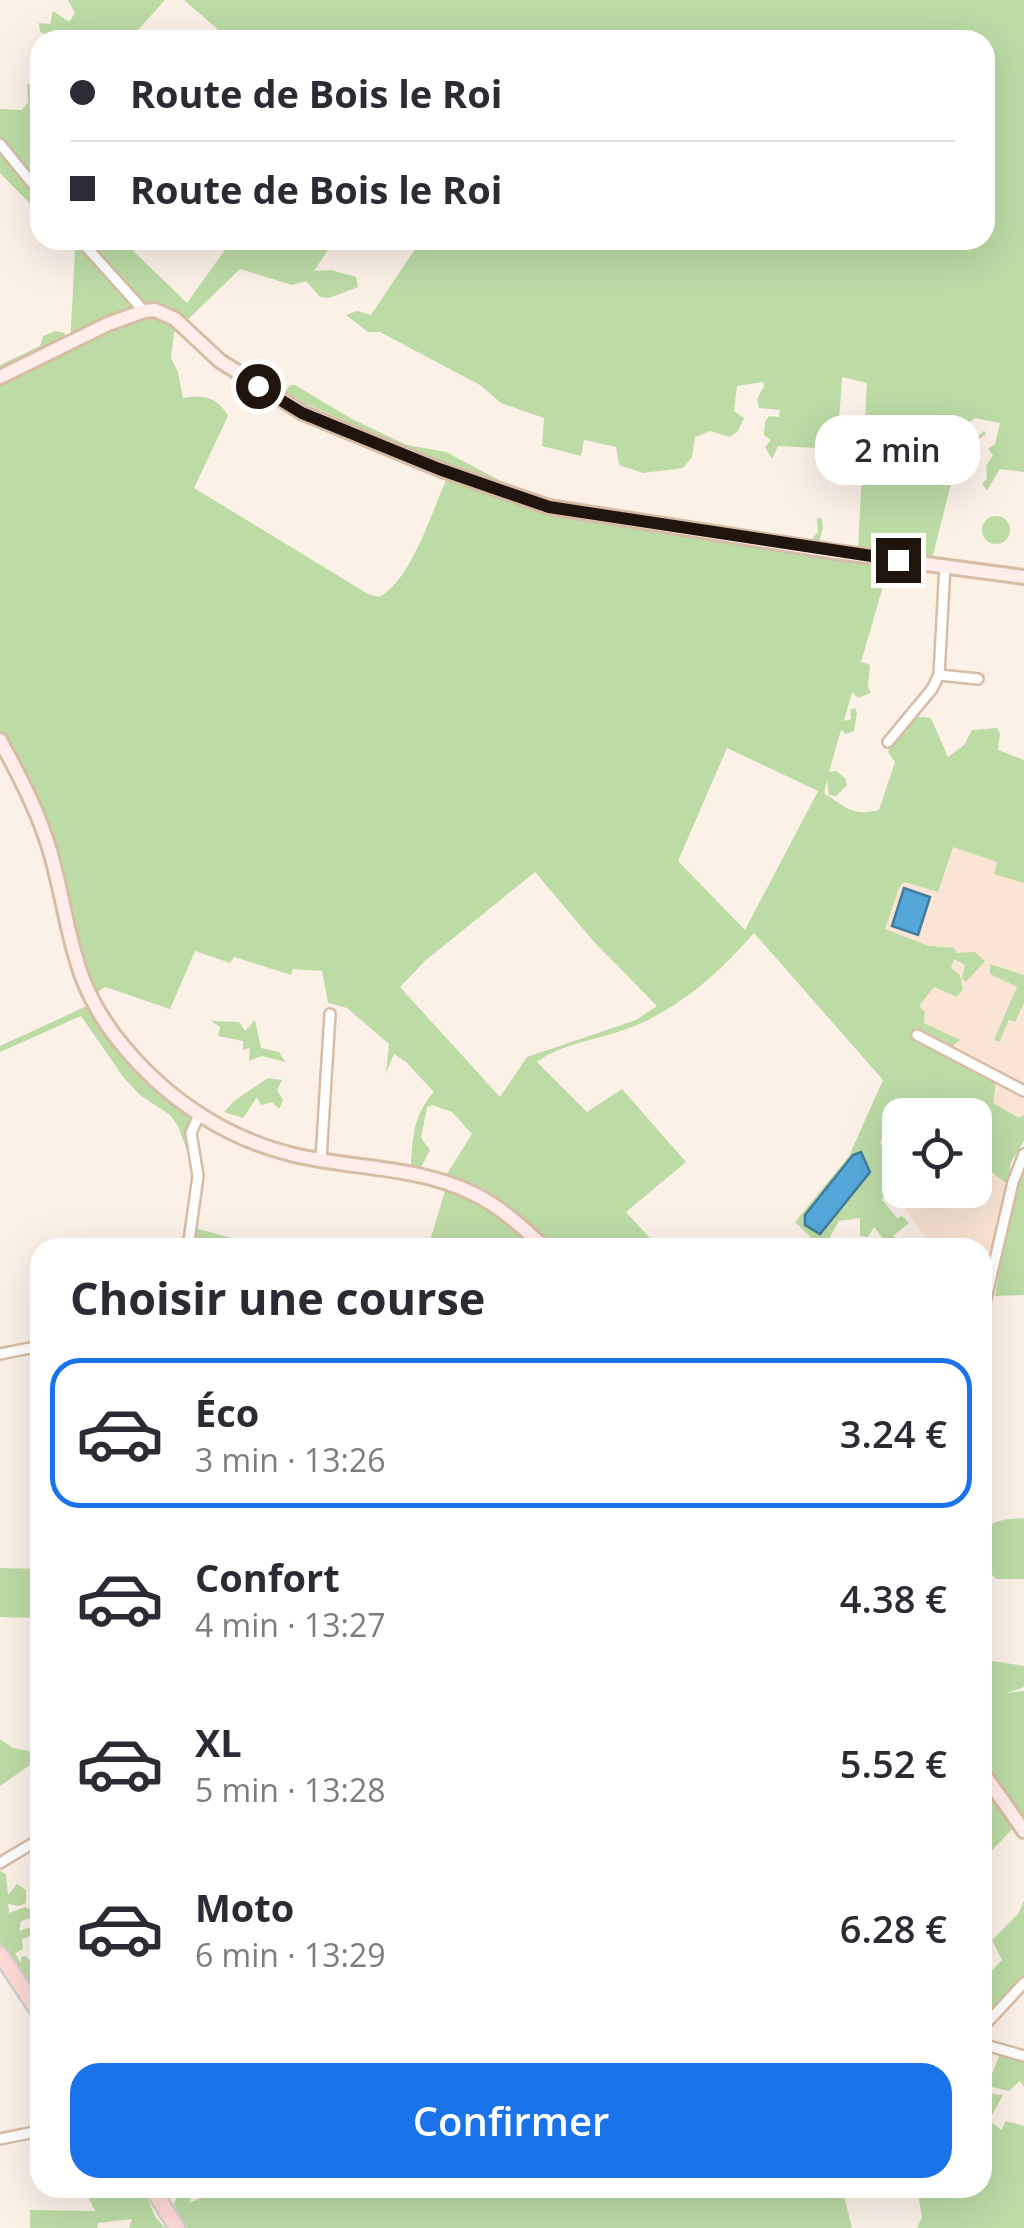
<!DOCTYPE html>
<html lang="fr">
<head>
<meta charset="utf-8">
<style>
	body { margin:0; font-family:"Open Sans",sans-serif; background:#f2f2f3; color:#2b2b33; height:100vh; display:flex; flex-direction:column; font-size:38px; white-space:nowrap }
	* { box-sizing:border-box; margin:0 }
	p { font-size:32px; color:#7c7c81 }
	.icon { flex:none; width:55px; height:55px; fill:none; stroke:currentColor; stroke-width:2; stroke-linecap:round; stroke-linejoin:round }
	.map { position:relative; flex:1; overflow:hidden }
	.sheet { position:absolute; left:30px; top:1238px; width:962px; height:960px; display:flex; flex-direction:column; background:#fff; border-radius:30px; box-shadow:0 10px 40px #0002 }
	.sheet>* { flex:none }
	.top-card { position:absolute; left:30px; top:30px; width:965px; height:220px; border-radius:30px; box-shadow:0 10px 40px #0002; display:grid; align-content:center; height:220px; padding:0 40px; background:#fff }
	.buttons { position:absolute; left:882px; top:1098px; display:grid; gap:20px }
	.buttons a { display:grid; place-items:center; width:110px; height:110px; border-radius:20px; background:#fff; box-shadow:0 10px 40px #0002; font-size:50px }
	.end { position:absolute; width:45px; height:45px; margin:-22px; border:12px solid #1f150d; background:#fff; box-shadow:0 0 0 5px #fff }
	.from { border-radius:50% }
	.bubble { position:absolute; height:70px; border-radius:30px; background:#fff; box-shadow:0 10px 40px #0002; font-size:32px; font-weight:600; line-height:70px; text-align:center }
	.top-card b { display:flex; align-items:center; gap:35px; height:95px; font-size:38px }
	.top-card b+b { border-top:2px solid #e1e1e2 }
	.top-card i { width:25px; height:25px; background:#2b2b33 }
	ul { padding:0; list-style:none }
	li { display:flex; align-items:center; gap:30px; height:150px; margin:0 20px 15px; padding:0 20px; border:5px solid transparent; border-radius:30px }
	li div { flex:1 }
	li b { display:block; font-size:38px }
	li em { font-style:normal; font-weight:600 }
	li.active { border-color:#1a73e8 }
	li>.icon { width:90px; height:90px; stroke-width:1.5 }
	h2 { padding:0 40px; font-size:45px; line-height:120px }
	.cta { display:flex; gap:20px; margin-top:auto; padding:20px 40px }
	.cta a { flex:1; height:115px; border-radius:30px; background:#1a73e8; color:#fff; font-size:40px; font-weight:600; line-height:115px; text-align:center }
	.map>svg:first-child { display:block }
</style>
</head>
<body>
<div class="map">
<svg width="1024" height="2228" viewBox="0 0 1024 2228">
	<rect width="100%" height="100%" fill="#fcf1e7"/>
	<path fill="#fae5d4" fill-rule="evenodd" d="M857 814 1024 870V1141L1011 1162 989 1277 983 1275 982 1248 932 1247 885 1181 892 1170 880 1142 904 1104 748 925 761 904ZM900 1115H975V1190H900Z"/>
	<path fill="#bcdba5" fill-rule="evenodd" d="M68 0H165L129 40H51V36L40 32 39 23 50 24 53 11 69 22 75 13Z
		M184 0H1024V472L1000 469 987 490 982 484 987 479 986 466 993 455 988 449 995 444 1000 423 975 418 966 424 963 439 976 438 984 431 986 434 966 448 973 452 976 462 974 472 952 480 932 559 858 547 867 383 842 377 837 449 778 446 772 459 765 447 771 440 764 435 765 422 769 416 779 417 780 410 759 408 757 399 764 386 763 382 737 386 734 411 744 418 738 431 730 437 711 431 695 437 692 457 683 468 643 473 619 465 616 447 584 440 581 456 542 446 544 418 501 403 480 385 380 332H368L346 315 357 311 371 315 421 240H985V40H230Z
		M27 84 37 86 40 99V214L0 173V109L22 110 28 102Z
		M65 240H122L187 303 232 240H327L330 247 314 271 331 270 356 277 358 287 329 298 320 297 306 281 292 285 240 269 174 333 171 358 178 372 183 398C203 394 218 397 228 416L194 488 368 594 379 597C411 581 432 511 447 478L501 494 792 543 799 538 812 539 818 532 817 519 821 517 823 528 817 550 890 562 861 662 870 665 868 687 871 693 858 698 852 692 844 721 851 719 850 710 855 708 857 713 854 731 846 734 841 730 829 772 836 771 845 778 847 785 836 796 829 795 827 781 824 793C849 809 851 816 879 810L895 762 888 752 892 740 912 716 931 718 948 757 964 745 972 730 997 728 1000 734 998 750 1024 760V883L994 874 997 862 953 847 938 892 904 882 899 888 885 929 929 946 954 948 957 953 975 952 985 961 966 982 962 978 965 965 954 959 951 968 960 975 963 989 957 997 934 987 919 1006 925 1012 924 1023 960 1040 946 1052 996 1081 993 1103 1019 1118 1024 1115V1141L1011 1162 1007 1184 975 1159V1115H917L904 1105 880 1142 892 1170 885 1181 887 1189 882 1200 897 1218 902 1216 909 1223 893 1236 902 1241 900 1247H882L885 1241 874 1227 868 1237 860 1236V1218L839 1221 830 1237 834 1242 828 1247H821L795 1222 849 1156 883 1080 754 933C718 974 677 1011 624 1030 596 1040 561 1044 537 1062L587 1112 622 1089 686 1162 626 1212 658 1247H551L445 1177 472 1134 452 1112 432 1105 427 1107 421 1138 430 1150 421 1167 416 1168 411 1164C413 1135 414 1114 434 1092L406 1062 394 1054 386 1073 389 1044 347 1008 328 1003 322 971 293 969 291 975 234 957 230 963 195 951 170 1009 105 987 95 994 80 957 15 762 0 733V365L40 346 43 336 55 331 65 333 64 338 70 346 75 251ZM727 748 818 791 745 930 678 861ZM535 872 595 943 657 1006 636 1020 527 1057 500 1097 400 987 426 960Z
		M290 385H295L352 419 407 445 446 452 512 487 443 463 283 394Z
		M982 530a14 14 0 1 1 28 0a14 14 0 1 1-28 0Z
		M990 964 1024 975V1003L1015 1022 1009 1020 999 1042 994 1040 1017 987 990 974Z
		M89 1005 99 1024 140 1074 189 1113 193 1167 178 1126 170 1115 140 1095 124 1078 81 1016 0 1052V1046Z
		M255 1020 261 1048 279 1052 285 1062 262 1056 249 1061 250 1048 243 1050V1041L218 1036 220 1027 211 1021 239 1022 245 1031Z
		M268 1078 282 1080 277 1090 283 1100 279 1109 272 1102 261 1105 257 1097 243 1118 224 1112 234 1101Z
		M1024 1163V1295L995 1296 1009 1218Z
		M419 1181C467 1191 503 1217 540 1247H428L445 1191Z
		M195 1228 264 1247 192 1248Z
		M1024 1518V1579H997L983 1568C982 1528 981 1520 1024 1518Z
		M0 1568 40 1569V1618L0 1617Z
		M986 1660 1024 1666V1687L1007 1693 1024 1691V1821L1001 1786 983 1765 982 1661Z
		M0 1739 13 1748 40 1753V1758L0 1786Z
		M982 1780 1016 1825 983 1860H982Z
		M0 1871 6 1874 8 1895 17 1884 26 1890V1903L19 1906 8 1904 9 1913 25 1907 33 1911 34 1917 21 1921 19 1931 40 1924V1933L22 1939 23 1949 15 1953 21 1963V1957L26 1956 36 1969 29 1975 40 1992V2003L0 1943Z
		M1024 1901V1978L983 2024 982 1981 1002 1960 992 1940 1018 1914Z
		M1014 2049 1024 2054V2087L1020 2081 1009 2091 987 2086 1001 2052Z
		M983 2093 1003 2095 989 2120 1001 2130 1006 2121 1024 2126V2228H917L922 2217 917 2188H982Z
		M98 2188H144L155 2217 165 2228H129L132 2219 98 2223 97 2228H30V2210L95 2211 88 2197H96Z
		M225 2188H842L852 2228H187L174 2204 180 2190 191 2198 189 2203Z"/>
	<path fill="#54a7d9" stroke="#447b9c" stroke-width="2.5" d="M904 888 930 897 918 935 892 926Z
		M861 1152 870 1172 820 1234 805 1225V1215L853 1155Z"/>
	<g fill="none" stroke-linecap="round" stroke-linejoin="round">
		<g stroke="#d8bda6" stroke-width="14">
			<path id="street" d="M0 144 40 193
				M80 240 144 311
				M939 675 978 679
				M888 742 932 689 939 675 945 565
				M917 1035 1024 1091
				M321 1159 330 1014
				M188 1248 198 1176 191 1133 199 1115
				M982 1316 1013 1182 1024 1154
				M0 1354 40 1346
				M0 1863 40 1839
				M982 2028 1024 1983
				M982 2044 1024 2056
				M0 2139 40 2131"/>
		</g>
		<g stroke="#d8bda6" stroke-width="18">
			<path id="secondary" d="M0 377 108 324 144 311 155 310 175 319 220 361 303 413 439 469 549 507 836 552 1024 577
				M0 740C19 775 39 813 50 851 72 927 68 981 124 1047 168 1100 227 1139 294 1155 354 1169 416 1166 472 1193 500 1206 522 1227 545 1248
				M982 1771 1024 1831"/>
		</g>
		<g stroke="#d2d0cf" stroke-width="19">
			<path id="primary" d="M0 1954 40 2014
				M152 2188 177 2228"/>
		</g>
		<use href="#street" stroke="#fff" stroke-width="9"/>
		<use href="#secondary" stroke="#ffedeb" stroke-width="12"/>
		<use href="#primary" stroke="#fedad6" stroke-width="14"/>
	</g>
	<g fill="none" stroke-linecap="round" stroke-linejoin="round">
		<path stroke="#1f150d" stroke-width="12" d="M258 386 302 413 439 469 549 507 898 560"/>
	</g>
</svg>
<div class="buttons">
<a><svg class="icon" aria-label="locate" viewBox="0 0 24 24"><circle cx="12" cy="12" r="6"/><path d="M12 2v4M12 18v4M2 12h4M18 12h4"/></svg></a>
</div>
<i class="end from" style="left:258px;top:386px"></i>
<i class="end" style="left:898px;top:560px"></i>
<div class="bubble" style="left:815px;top:415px;width:165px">2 min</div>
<div class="top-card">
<b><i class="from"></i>Route de Bois le Roi</b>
<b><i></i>Route de Bois le Roi</b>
</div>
<section class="sheet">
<h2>Choisir une course</h2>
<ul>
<li class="active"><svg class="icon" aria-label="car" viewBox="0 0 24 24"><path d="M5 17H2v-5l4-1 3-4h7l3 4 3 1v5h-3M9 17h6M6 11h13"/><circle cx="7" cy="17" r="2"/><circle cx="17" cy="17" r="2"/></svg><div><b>Éco</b><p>3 min · 13:26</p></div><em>3.24 €</em></li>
<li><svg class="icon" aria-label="car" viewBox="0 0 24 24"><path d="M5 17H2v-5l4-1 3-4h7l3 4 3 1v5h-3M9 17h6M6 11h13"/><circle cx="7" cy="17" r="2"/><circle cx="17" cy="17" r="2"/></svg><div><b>Confort</b><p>4 min · 13:27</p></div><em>4.38 €</em></li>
<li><svg class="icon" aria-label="car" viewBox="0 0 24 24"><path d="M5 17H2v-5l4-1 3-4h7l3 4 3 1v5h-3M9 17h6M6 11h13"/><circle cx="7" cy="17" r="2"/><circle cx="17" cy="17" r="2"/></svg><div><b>XL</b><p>5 min · 13:28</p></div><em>5.52 €</em></li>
<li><svg class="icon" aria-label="car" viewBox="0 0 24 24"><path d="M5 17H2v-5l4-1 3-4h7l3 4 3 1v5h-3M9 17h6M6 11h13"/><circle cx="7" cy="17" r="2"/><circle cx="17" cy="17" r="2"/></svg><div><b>Moto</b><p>6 min · 13:29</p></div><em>6.28 €</em></li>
</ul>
<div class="cta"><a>Confirmer</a></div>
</section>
</div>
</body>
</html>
